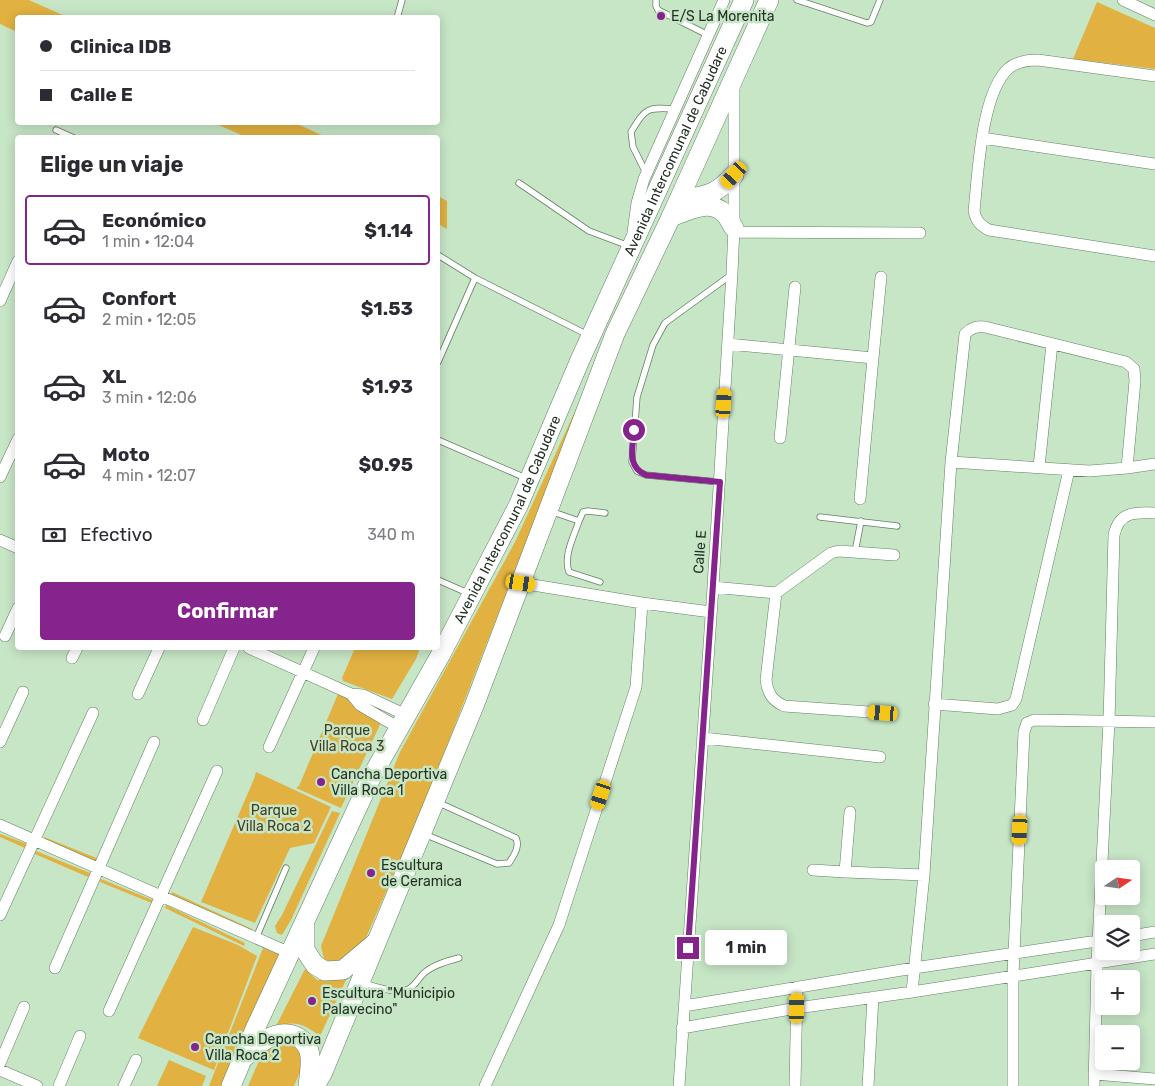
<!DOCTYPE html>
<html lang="es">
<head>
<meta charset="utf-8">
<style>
	body { margin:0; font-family:Rubik,sans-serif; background:#f7f7f7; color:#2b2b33; height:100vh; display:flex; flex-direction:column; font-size:19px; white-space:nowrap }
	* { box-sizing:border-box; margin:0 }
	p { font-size:16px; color:#7c7c81 }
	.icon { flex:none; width:28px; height:28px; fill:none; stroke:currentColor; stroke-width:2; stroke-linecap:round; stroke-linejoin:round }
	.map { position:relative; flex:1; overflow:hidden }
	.sheet { position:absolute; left:15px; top:135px; width:425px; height:515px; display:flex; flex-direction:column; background:#fff; border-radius:5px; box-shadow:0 2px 12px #0003 }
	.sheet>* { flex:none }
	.banner { position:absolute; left:15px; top:15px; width:425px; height:110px; border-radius:5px; box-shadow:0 2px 12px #0003; display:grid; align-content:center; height:110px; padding:0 25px; background:#fff }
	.needle { width:32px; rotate:77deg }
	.fabs { position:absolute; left:1095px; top:860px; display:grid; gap:10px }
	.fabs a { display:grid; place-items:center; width:45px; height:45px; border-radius:5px; background:#fff; box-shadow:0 2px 12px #0003; font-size:25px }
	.end { position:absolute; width:22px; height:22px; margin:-11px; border:6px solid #86248e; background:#fff; box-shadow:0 0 0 2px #fff }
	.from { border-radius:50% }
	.bubble { position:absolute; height:35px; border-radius:5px; background:#fff; box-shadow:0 2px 12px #0003; font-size:16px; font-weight:700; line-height:35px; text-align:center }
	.car { position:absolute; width:15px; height:30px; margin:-15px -8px; border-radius:6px; box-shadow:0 0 4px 1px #0007; background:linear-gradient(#f5c518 24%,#345 0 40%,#f5c518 0 76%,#345 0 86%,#f5c518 0) }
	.banner b { display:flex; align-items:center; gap:18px; height:48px; font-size:19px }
	.banner b+b { border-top:1px solid #e1e1e2 }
	.banner i { width:12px; height:12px; background:#2b2b33 }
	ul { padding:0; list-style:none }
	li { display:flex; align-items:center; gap:15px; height:70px; margin:0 10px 8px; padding:0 15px; border:2px solid transparent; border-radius:5px }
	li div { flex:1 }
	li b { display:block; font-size:19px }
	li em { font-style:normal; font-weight:700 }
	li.active { border-color:#86248e }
	li>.icon { width:45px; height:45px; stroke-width:1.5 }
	h2 { padding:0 25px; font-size:22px; line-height:60px }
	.pay { display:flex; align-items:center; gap:12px; height:55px; padding:0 25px; font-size:19px }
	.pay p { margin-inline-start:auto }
	.cta { display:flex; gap:10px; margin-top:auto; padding:10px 25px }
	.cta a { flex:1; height:58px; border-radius:5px; background:#86248e; color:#fff; font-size:20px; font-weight:700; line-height:58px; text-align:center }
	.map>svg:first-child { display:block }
</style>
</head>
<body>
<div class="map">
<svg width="1155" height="1086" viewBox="0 0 1155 1086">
	<rect width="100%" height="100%" fill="#c7e6c6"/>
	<path fill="#e1b141" d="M0 0H29L67 17 18 18 17 32 0 24Z
		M1097 2 1155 28V69L1073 59Z
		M214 123H295L326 137H246Z
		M438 196 447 201V229L438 224Z
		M587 385 425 802 365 940 348 960 333 963 324 959 321 946 400 752 515 542Z
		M355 648H420L416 659 392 699 343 681 342 678Z
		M338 694 385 714 341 808 296 788 299 786Z
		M256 772 331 807 314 843 290 848 255 923 201 902 254 779Z
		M332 811 340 813 291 920 282 935 277 933 275 926 282 915Z
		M0 834 27 844 25 848 0 837Z
		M44 837 99 859 97 862 43 840Z
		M36 851 90 873 88 877 35 854Z
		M101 879 155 901 154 904 100 882Z
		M172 892 252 929 251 932 171 895Z
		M166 905 245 943 244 946 165 908Z
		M193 927 238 945 257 956 214 1070 138 1038Z
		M263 948 280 955 222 1086H209Z
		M305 969 317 980H346L320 1036C301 1023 298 1021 276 1026Z
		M278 1040 297 1041 305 1061 294 1086H248L264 1049Z
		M169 1060 206 1076 202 1086H157Z"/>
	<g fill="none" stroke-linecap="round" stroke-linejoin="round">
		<g stroke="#638063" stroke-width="7">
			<path id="service" d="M656 0V6L658 10 708 35
				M797 0 867 23 871 22 880 0
				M397 18 402 0
				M56 130 74 138
				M646 173 633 147 631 132C646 108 646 107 675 109
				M519 183 589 231 629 246
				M438 255 475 278
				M438 362 475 278 588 335
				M438 440 528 479
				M719 482 646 475 637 471 632 462 637 397 653 345 665 323 731 275
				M550 511 579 521C574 536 563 556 569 572L600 582
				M820 517 897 526
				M579 521 583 512 588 511 605 513
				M855 552 861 521
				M438 580 470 594
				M424 834 497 864 509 863C514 855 520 847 516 838L437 802
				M256 938 286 868
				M363 983C374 986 395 994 406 990 414 988 418 979 423 974 432 965 447 961 459 958"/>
		</g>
		<g stroke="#638063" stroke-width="12">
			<path id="minor" d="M1123 0 1155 15
				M1155 76 1038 60C1028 60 1018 61 1009 68 981 92 978 175 974 211 976 221 980 225 989 230L1155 256
				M982 138 1155 164
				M633 232 637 203 644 179 724 0
				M734 232 920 233
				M0 301 18 261
				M728 344 873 358 860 499
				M873 358 881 277
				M780 438 795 287
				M1039 467 1052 344
				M1127 468 1155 464
				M0 477 18 439
				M0 540 18 548
				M521 583 642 603 711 612
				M713 587 776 593 831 553 839 551 894 555
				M776 593 766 680C768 694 772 700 784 706L883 713
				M5 636 18 608
				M249 648 351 694 363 695 406 715
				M72 658 77 648
				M138 694 159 648
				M351 694 360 705 399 728
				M934 704 998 709 1012 705 1016 699 1069 470
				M203 720 234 648
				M703 738 880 757
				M0 742 23 692
				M269 747 314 648
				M850 812 845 872 924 875
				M0 825 290 953
				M813 870 845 872
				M0 915 93 713
				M1131 936 1155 932
				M55 968 154 742
				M912 992 924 875 951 462 965 334C971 328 976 326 985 327L1126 362 1134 369 1135 381 1127 468 1089 471 951 462
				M684 1006 914 968 1104 940
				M109 1011 217 771
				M682 1028 797 1008 912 992 1155 954
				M0 1063 24 1007
				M0 1070 37 1086
				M1094 1074 1155 1079
				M59 1086 80 1036
				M124 1086 136 1060
				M485 1086 559 925 601 795 636 687 642 603
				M679 1086 713 587 732 273 734 228V85
				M795 1086 797 987
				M868 1086 873 997
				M1013 1086V975L1024 732 1027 723 1034 720 1155 722
				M1094 1086 1097 963 1109 721 1114 535C1119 512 1134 512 1155 513"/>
		</g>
		<g stroke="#638063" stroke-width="20">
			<g id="trunk">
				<path d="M688 198C710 196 719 191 734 175"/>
				<path d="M671 217C688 211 710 198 725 214 729 218 731 224 734 228"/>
				<path d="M305 925V950L315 965 325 971 343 970 375 943"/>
				<path d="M246 1056C252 1051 259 1043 267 1039 282 1030 302 1032 309 1051 312 1061 309 1075 308 1086"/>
				<path id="s1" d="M231 1086 255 1029 372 776 441 654 518 506 580 360 744 0"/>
				<path d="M315 1086 323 1072 474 706 615 334 671 217 769 0"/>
			</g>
		</g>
		<use href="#service" stroke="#fff" stroke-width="5.5"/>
		<use href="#minor" stroke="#fff" stroke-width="11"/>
		<use href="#trunk" stroke="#fff" stroke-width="19"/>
	</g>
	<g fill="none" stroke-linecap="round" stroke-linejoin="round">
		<path stroke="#86248e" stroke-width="6" d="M634 430C633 448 626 466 646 475L720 482 688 948"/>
	</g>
	<g fill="#86248e" stroke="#c7e6c6" stroke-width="2">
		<circle cx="661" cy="16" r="5"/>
		<circle cx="321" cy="782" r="5"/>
		<circle cx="371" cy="873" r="5"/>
		<circle cx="312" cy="1001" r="5"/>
		<circle cx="195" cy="1047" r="5"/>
	</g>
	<g text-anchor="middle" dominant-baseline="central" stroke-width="5" stroke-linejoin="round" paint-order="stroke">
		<g font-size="14" fill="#243024" stroke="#c7e6c6" text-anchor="start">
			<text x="671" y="16">E/S La Morenita</text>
			<text x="331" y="774">Cancha Deportiva<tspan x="331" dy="16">Villa Roca 1</tspan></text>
			<text x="381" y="865">Escultura<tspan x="381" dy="16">de Ceramica</tspan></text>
			<text x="322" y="993">Escultura "Municipio<tspan x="322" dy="16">Palavecino"</tspan></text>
			<text x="205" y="1039">Cancha Deportiva<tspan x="205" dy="16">Villa Roca 2</tspan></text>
		</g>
		<g font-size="14" fill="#243024" stroke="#c7e6c6">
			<text stroke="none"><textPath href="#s1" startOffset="1036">Avenida Intercomunal de Cabudare</textPath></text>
			<text stroke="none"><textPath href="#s1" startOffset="631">Avenida Intercomunal de Cabudare</textPath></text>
			<text transform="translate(700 552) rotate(-86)">Calle E</text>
		</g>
		<g font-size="14" fill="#453a23" stroke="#c7e6c6">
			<text x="347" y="730">Parque<tspan x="347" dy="16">Villa Roca 3</tspan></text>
			<text x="274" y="810">Parque<tspan x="274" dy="16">Villa Roca 2</tspan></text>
		</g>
	</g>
</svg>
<div class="fabs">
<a><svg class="needle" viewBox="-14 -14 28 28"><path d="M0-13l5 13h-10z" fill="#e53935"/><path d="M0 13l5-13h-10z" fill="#7c7c81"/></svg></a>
<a><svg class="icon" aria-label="layers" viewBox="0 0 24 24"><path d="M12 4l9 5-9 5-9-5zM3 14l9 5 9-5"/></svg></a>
<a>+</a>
<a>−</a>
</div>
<i class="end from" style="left:634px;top:430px"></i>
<i class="end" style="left:688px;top:948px"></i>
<div class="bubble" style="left:705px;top:930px;width:82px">1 min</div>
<i class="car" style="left:734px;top:175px;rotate:222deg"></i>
<i class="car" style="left:724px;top:403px;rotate:4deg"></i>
<i class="car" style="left:521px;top:583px;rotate:99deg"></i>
<i class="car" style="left:883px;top:713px;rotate:274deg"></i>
<i class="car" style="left:601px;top:795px;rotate:198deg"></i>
<i class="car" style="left:1020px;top:830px;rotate:183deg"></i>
<i class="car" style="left:797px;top:1008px;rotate:1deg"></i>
<div class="banner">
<b><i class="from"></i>Clinica IDB</b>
<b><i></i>Calle E</b>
</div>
<section class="sheet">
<h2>Elige un viaje</h2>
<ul>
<li class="active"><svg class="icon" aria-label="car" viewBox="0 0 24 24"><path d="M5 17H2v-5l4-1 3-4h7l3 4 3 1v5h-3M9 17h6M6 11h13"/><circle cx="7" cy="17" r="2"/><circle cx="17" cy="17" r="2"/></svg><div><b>Económico</b><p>1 min · 12:04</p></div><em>$1.14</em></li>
<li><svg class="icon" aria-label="car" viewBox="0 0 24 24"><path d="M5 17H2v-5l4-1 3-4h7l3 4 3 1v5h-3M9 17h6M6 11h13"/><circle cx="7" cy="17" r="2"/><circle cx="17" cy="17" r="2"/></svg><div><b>Confort</b><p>2 min · 12:05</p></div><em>$1.53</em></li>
<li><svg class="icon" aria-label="car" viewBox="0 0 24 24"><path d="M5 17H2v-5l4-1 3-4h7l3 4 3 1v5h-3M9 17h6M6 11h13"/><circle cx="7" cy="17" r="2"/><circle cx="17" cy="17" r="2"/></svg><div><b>XL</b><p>3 min · 12:06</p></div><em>$1.93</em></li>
<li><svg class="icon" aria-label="car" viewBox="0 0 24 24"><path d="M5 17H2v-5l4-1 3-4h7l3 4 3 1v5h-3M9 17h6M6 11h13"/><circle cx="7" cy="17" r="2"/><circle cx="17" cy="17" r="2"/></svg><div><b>Moto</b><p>4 min · 12:07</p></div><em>$0.95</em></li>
</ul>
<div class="pay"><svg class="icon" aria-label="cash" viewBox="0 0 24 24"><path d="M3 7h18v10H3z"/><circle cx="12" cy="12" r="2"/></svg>Efectivo<p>340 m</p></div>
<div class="cta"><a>Confirmar</a></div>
</section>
</div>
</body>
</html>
